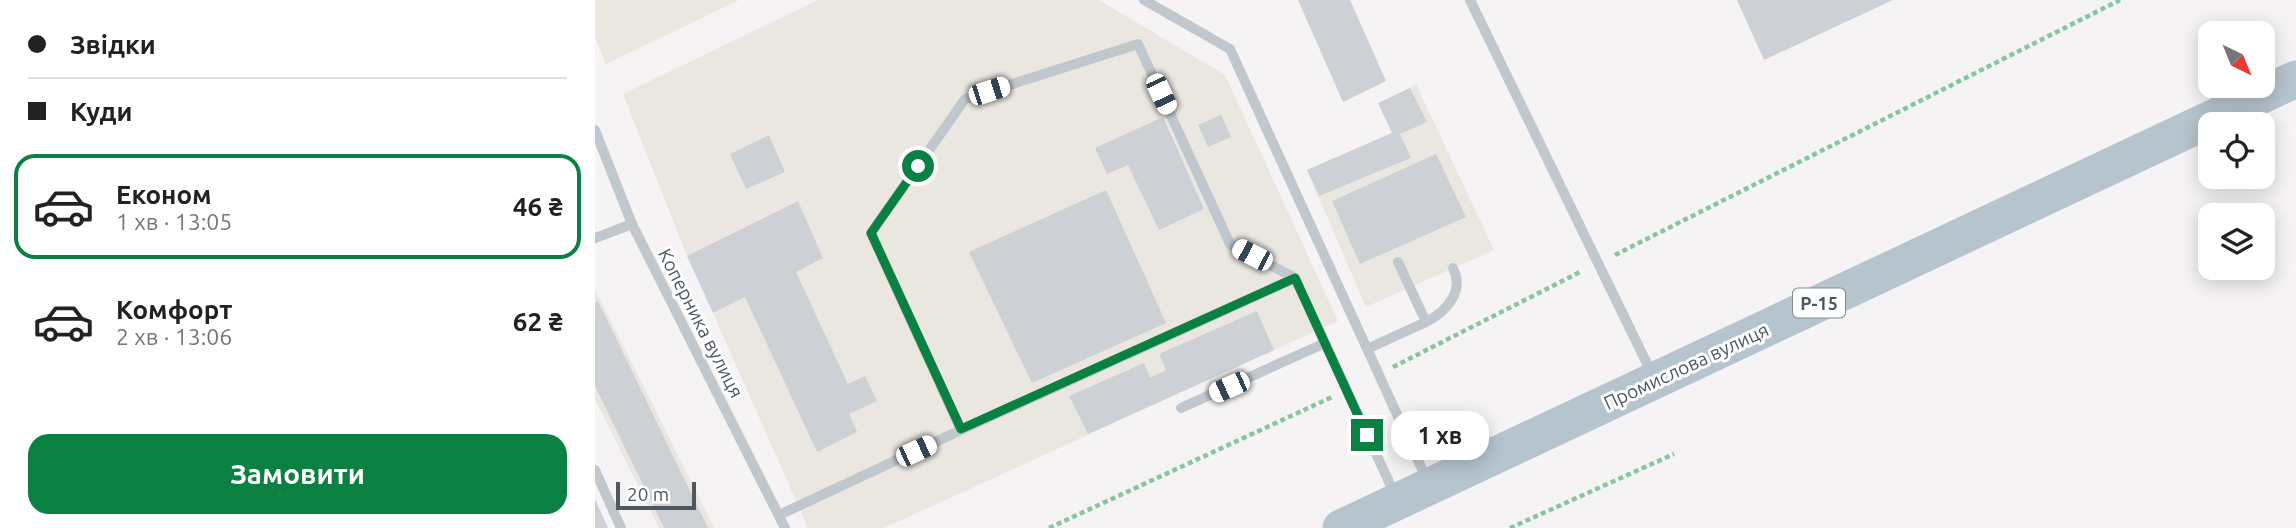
<!DOCTYPE html>
<html lang="uk">
<head>
<meta charset="utf-8">
<style>
	body { margin:0; font-family:Ubuntu,sans-serif; background:#f6f6f6; color:#222; height:100vh; display:flex; flex-direction:column; font-size:26px; white-space:nowrap }
	* { box-sizing:border-box; margin:0 }
	p { font-size:23px; color:#767676 }
	.icon { flex:none; width:38px; height:38px; fill:none; stroke:currentColor; stroke-width:2; stroke-linecap:round; stroke-linejoin:round }
	.map { position:relative; flex:1; overflow:hidden }
	.panel { display:flex; flex-direction:column; background:#fff; width:595px }
	.panel>* { flex:none }
	.banner { display:grid; align-content:center; height:154px; padding:0 28px; background:#fff }
	.needle { width:46px; rotate:137deg }
	.fabs { position:absolute; left:1603px; top:21px; display:grid; gap:14px }
	.fabs a { display:grid; place-items:center; width:77px; height:77px; border-radius:14px; background:#fff; box-shadow:0 4px 18px #0003; font-size:35px }
	.scale { position:absolute; left:21px; bottom:18px; width:80px; box-sizing:border-box; padding-left:7px; border:4px solid #4c575e; border-top:0; font-size:19px; line-height:24px; white-space:nowrap; color:#4c575e; -webkit-text-stroke:5px #fff; paint-order:stroke }
	.end { position:absolute; width:32px; height:32px; margin:-16px; border:9px solid #0b8043; background:#fff; box-shadow:0 0 0 4px #fff }
	.from { border-radius:50% }
	.bubble { position:absolute; height:49px; border-radius:21px; background:#fff; box-shadow:0 4px 18px #0003; font-size:23px; font-weight:700; line-height:49px; text-align:center }
	.car { position:absolute; width:21px; height:42px; margin:-21px -10px; border-radius:9px; box-shadow:0 0 5px 2px #0007; background:linear-gradient(#fff 24%,#345 0 40%,#fff 0 76%,#345 0 86%,#fff 0) }
	.banner b { display:flex; align-items:center; gap:24px; height:66px; font-size:26px }
	.banner b+b { border-top:2px solid #e0e0e0 }
	.banner i { width:18px; height:18px; background:#222 }
	ul { padding:0; list-style:none }
	li { display:flex; align-items:center; gap:21px; height:105px; margin:0 14px 10px; padding:0 14px; border:4px solid transparent; border-radius:21px }
	li div { flex:1 }
	li b { display:block; font-size:26px }
	li em { font-style:normal; font-weight:700 }
	li.current { border-color:#0b8043 }
	li>.icon { width:63px; height:63px; stroke-width:1.5 }
	.action { display:flex; gap:14px; margin-top:auto; padding:14px 28px }
	.action a { flex:1; height:80px; border-radius:21px; background:#0b8043; color:#fff; font-size:28px; font-weight:700; line-height:80px; text-align:center }
	main { display:flex; flex:1; min-height:0 }
	.map>svg:first-child { display:block }
</style>
</head>
<body>
<main>
<section class="panel">
<div class="banner">
<b><i class="from"></i>Звідки</b>
<b><i></i>Куди</b>
</div>
<ul>
<li class="current"><svg class="icon" aria-label="car" viewBox="0 0 24 24"><path d="M5 17H2v-5l4-1 3-4h7l3 4 3 1v5h-3M9 17h6M6 11h13"/><circle cx="7" cy="17" r="2"/><circle cx="17" cy="17" r="2"/></svg><div><b>Економ</b><p>1 хв · 13:05</p></div><em>46 ₴</em></li>
<li><svg class="icon" aria-label="car" viewBox="0 0 24 24"><path d="M5 17H2v-5l4-1 3-4h7l3 4 3 1v5h-3M9 17h6M6 11h13"/><circle cx="7" cy="17" r="2"/><circle cx="17" cy="17" r="2"/></svg><div><b>Комфорт</b><p>2 хв · 13:06</p></div><em>62 ₴</em></li>
</ul>
<div class="action"><a>Замовити</a></div>
</section>
<div class="map">
<svg width="1701" height="528" viewBox="0 0 1701 528">
	<rect width="100%" height="100%" fill="#f5f3f3"/>
	<path fill="#eae7e1" d="M0 0H144L11 64 0 37Z
		M223 0H504L630 75 743 321 289 528H213L118 313 228 258 203 201 92 256 28 94Z
		M821 84 899 250 771 307 712 170 797 133 815 88Z
		M0 289 119 528H64L0 399Z"/>
	<path fill="#cdd0d4" d="M703 0H755L791 81 748 102Z
		M1142 0H1298L1169 60Z
		M815 88 832 122 805 134 816 158 724 196 712 170 797 133 783 103Z
		M626 115 636 137 613 147 603 125Z
		M568 117 609 209 564 230 533 165 512 174 500 148Z
		M174 135 190 172 151 189 135 154Z
		M841 154 871 217 765 264 737 201Z
		M511 190 571 323 437 383 374 252Z
		M203 201 228 258 201 272 253 384 270 376 282 401 254 414 262 432 222 452 150 297 118 313 92 256Z
		M3 301 113 528H69L0 386V303Z
		M662 311 679 350 493 434 474 396 549 363 555 378 571 370 564 354Z
		M0 499 13 528H0Z"/>
	<g fill="none" stroke-linecap="round" stroke-linejoin="round">
		<path stroke="#82c7a0" stroke-width="4.5" stroke-dasharray="5 3.5" stroke-linecap="butt" d="M1020 255 1525 0
			M798 367 987 271
			M454 528 737 397
			M915 528 1079 454"/>
		<path stroke="#c0c8cd" stroke-width="10" d="M549 0 635 49 832 480
			M875 0 1057 374
			M0 130 37 224 190 528
			M0 238 37 224
			M831 322C851 312 870 291 858 268
			M772 349 831 322 803 262
			M586 408 730 343
			M366 430 700 278 800 495
			M0 470 26 528
			M184 515 366 430 276 233 370 99 543 44 635 244 700 278"/>
		<path stroke="#b6c4ce" stroke-width="37" d="M746 528 1701 79"/>
	</g>
	<g fill="none" stroke-linecap="round" stroke-linejoin="round">
		<path stroke="#0b8043" stroke-width="9" d="M323 166 276 233 366 429 700 278 772 435"/>
	</g>
	<g text-anchor="middle" dominant-baseline="central" stroke-width="6" stroke-linejoin="round" paint-order="stroke">
		<rect fill="#fff" stroke="#82898e" stroke-width="2" x="1198" y="288.5" width="52" height="29" rx="5"/>
		<g font-size="18" font-weight="bold" fill="#4c575e">
			<text x="1224" y="303">Р-15</text>
		</g>
		<g font-size="19" fill="#4c575e" stroke="#fff">
			<text transform="translate(106 323) rotate(63)">Коперника вулиця</text>
			<text transform="translate(1091 366) rotate(-25)">Промислова вулиця</text>
		</g>
	</g>
</svg>
<div class="fabs">
<a><svg class="needle" viewBox="-14 -14 28 28"><path d="M0-13l5 13h-10z" fill="#e53935"/><path d="M0 13l5-13h-10z" fill="#767676"/></svg></a>
<a><svg class="icon" aria-label="locate" viewBox="0 0 24 24"><circle cx="12" cy="12" r="6"/><path d="M12 2v4M12 18v4M2 12h4M18 12h4"/></svg></a>
<a><svg class="icon" aria-label="layers" viewBox="0 0 24 24"><path d="M12 4l9 5-9 5-9-5zM3 14l9 5 9-5"/></svg></a>
</div>
<div class="scale">20 m</div>
<i class="end from" style="left:323px;top:166px"></i>
<i class="end" style="left:772px;top:435px"></i>
<div class="bubble" style="left:796px;top:411px;width:98px">1 хв</div>
<i class="car" style="left:394px;top:91px;rotate:72deg"></i>
<i class="car" style="left:566px;top:94px;rotate:155deg"></i>
<i class="car" style="left:657px;top:255px;rotate:297deg"></i>
<i class="car" style="left:634px;top:387px;rotate:246deg"></i>
<i class="car" style="left:321px;top:451px;rotate:65deg"></i>
</div>
</main>
</body>
</html>
